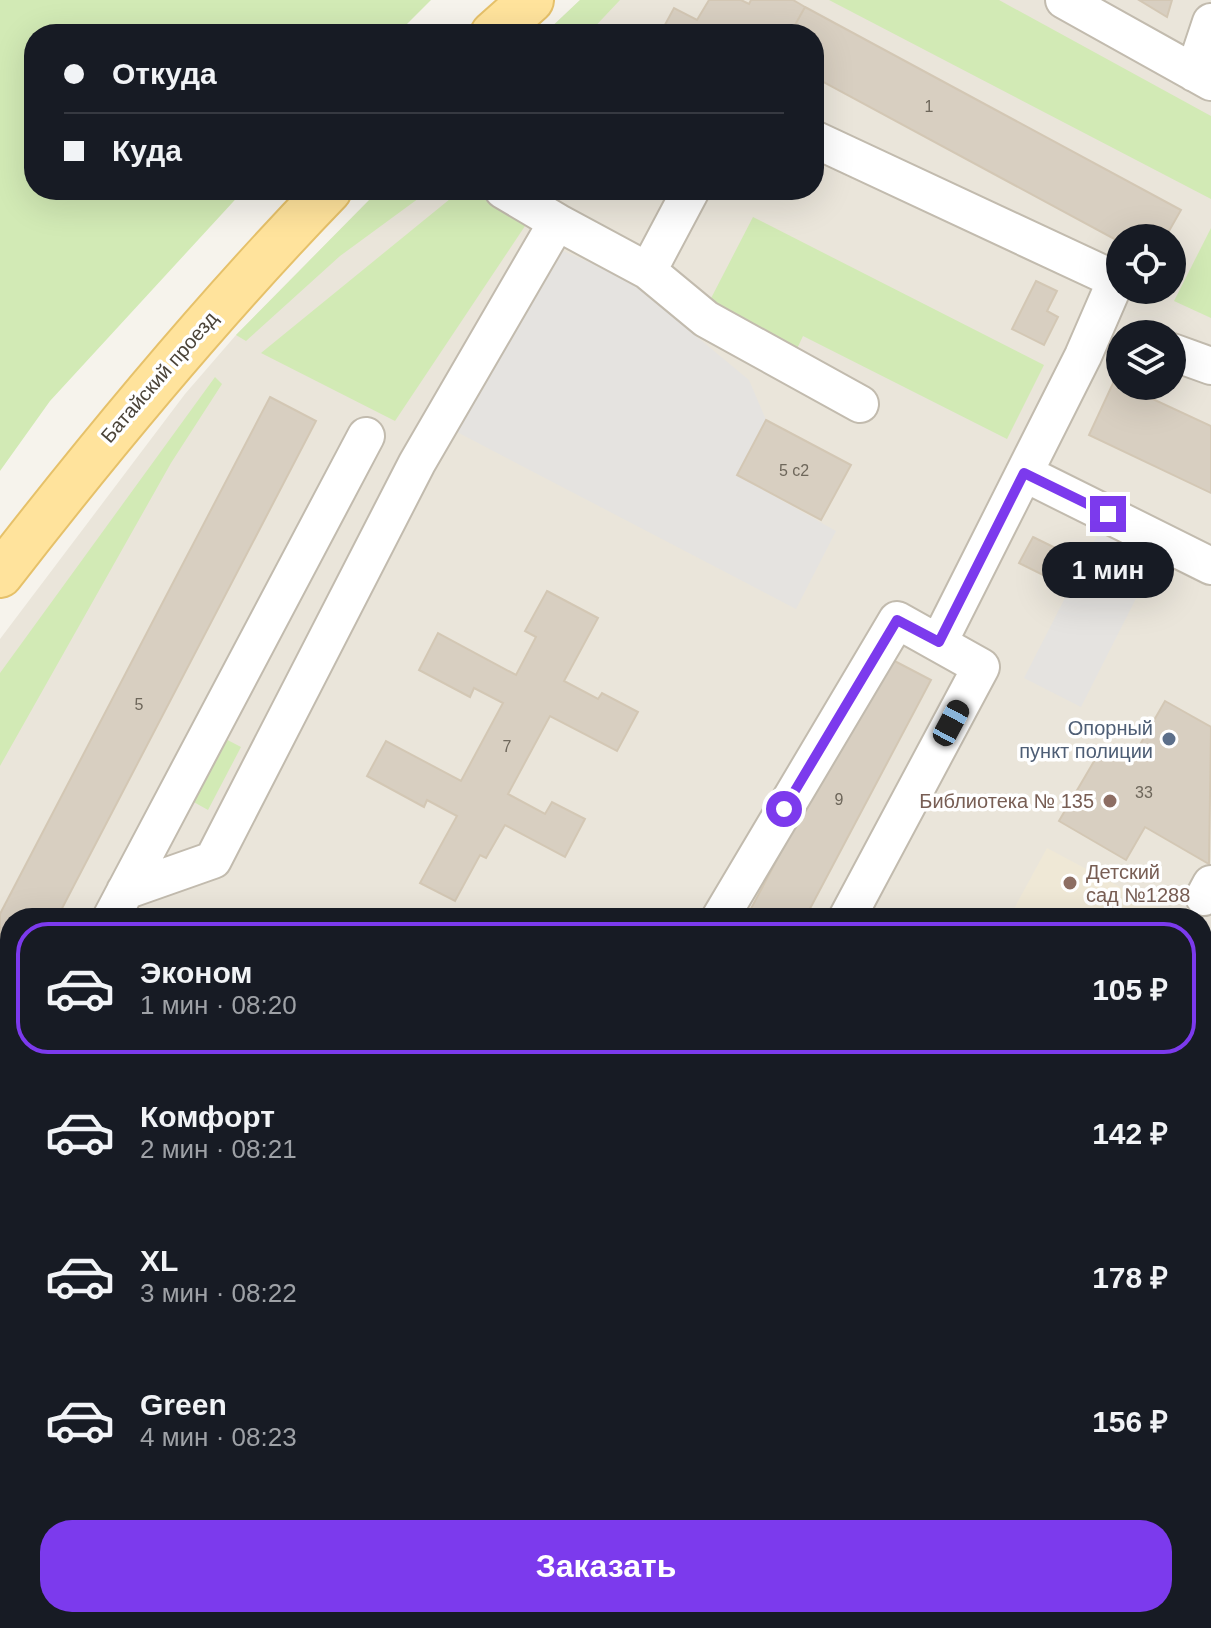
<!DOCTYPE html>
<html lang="ru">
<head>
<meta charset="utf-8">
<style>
	body { margin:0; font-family:Helvetica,sans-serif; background:#20242c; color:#f1f3f6; height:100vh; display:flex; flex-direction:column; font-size:30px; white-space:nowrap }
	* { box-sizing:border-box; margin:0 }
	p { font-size:26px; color:#9ea1a6 }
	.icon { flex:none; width:44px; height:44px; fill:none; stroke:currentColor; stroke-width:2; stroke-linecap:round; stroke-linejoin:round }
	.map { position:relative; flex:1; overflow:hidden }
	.sheet { position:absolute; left:0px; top:908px; width:1212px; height:720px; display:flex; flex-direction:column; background:#171b24; border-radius:32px 32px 0 0; box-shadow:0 8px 32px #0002 }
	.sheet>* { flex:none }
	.banner { position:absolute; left:24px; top:24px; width:800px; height:176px; border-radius:32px; box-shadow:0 8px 32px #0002; display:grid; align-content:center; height:176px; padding:0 40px; background:#171b24 }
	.tools { position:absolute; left:1106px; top:224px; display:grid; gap:16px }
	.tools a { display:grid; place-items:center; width:80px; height:80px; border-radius:50%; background:#171b24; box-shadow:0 8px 32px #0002; font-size:40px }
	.end { position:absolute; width:36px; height:36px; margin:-18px; border:10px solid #7c3aed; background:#fff; box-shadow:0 0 0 4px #fff }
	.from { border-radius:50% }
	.bubble { position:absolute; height:56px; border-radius:28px; background:#171b24; box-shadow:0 8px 32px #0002; font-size:26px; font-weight:700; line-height:56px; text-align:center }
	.car { position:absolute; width:24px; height:48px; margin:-24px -12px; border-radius:10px; box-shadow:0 0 6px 2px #0007; background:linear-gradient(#222 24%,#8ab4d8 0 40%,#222 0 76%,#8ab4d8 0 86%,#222 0) }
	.banner b { display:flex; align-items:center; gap:28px; height:76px; font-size:30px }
	.banner b+b { border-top:2px solid #363941 }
	.banner i { width:20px; height:20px; background:#f1f3f6 }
	ul { padding:14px 0 0; list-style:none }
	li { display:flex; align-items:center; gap:24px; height:132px; margin:0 16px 12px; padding:0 24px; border:4px solid transparent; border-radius:32px }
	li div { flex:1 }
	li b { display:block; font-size:30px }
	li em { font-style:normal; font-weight:700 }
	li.selected { border-color:#7c3aed }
	li>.icon { width:72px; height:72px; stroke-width:1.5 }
	.cta { display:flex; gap:16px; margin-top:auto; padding:16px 40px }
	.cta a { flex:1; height:92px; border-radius:32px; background:#7c3aed; color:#fff; font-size:32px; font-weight:700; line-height:92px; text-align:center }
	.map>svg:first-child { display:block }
</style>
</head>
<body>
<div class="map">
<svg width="1211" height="1628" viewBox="0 0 1211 1628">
	<rect width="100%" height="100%" fill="#f6f3ec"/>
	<path fill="#eae5da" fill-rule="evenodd" d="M580 0H1211V1628H0V639L185 394 236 335 379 190H814V34H544ZM1120 238H1172V290H1120ZM1120 334H1172V386H1120ZM10 918H1202V1618H10Z"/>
	<path fill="#efe8d6" d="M1047 848 1178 918H1009Z
		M1202 931 1211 936V1298L1202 1293Z"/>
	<path fill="#d2eab5" d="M0 0H431L397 34H34V190H244L50 401 0 471Z
		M580 0H620L588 34H544Z
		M829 0H999L1211 116V199Z
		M379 190H430L340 256 246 341 236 335Z
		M461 190H474L527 223 395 421 261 353Z
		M753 217 1044 365 1007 439 803 336 795 353 706 308Z
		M1211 228V318L1174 301Z
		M215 377 222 384 171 463 0 766V673Z
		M216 734 241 747 208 810 183 796Z"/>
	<path fill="#e5e3e0" d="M563 251 626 278 749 380 766 420 737 475 836 531 796 609 457 432Z
		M1108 514 1164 543 1081 707 1024 678Z"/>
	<path fill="#d8cfc1" stroke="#d3c7b4" stroke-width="2" d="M709 0H741L749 4 751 0H793L805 7 790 34H660L674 8 697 20Z
		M1139 0H1172L1167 17Z
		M805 7 1181 210 1165 238H1120V242L814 77V34H790Z
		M1036 281 1057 291 1047 311 1058 317 1044 345 1012 329Z
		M1114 381 1211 426V493L1089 435Z
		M270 397 316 421 57 918H10V992L0 987V914Z
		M766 420 851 465 821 520 737 475Z
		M1033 537 1074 557 1061 584 1019 563Z
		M547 591 598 618 564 681 598 699 602 693 638 712 617 751 550 716 508 794 545 814 552 802 585 819 565 857 505 825 486 858 480 855 455 901 420 883 457 816 427 800 424 807 367 776 386 741 461 781 503 703 474 688 470 697 419 670 438 633 516 675 536 637 525 631Z
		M885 656 931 680 805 918H746Z
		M1165 701 1211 727 1209 864 1145 827 1126 860 1059 821 1103 746 1130 762Z
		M1211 1085V1188L1202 1183V1101Z
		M10 1606V1618H52L71 1628H0Z
		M100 1618H151L146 1628H95Z
		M360 1618H419L414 1628H355Z
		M677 1618H789L808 1628H696Z
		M1145 1618H1156L1174 1628H1140Z"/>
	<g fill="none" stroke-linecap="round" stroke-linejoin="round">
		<g stroke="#c2bbae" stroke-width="40">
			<path id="minor" d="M1064 0 1211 82
				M1194 73 1211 22
				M814 139 1116 280 1083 356 939 642
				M557 222 648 271 691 190
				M648 271 706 319 860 404
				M1172 352 1211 366
				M1024 473 1211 566
				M125 891 213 860 417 463 557 222 503 190
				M1204 897 1211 884
				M111 918 366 436
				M720 918 897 620 981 667 847 918
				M0 1128 10 1109
				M1202 1513 1211 1517
				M571 1618 589 1628
				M902 1618 920 1628
				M321 1628 327 1618
				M460 1628 465 1618"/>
		</g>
		<g stroke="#e6c16a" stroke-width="48">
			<path id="major" d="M493 34 531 0
				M0 575C104 441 211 312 329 190"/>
		</g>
		<use href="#minor" stroke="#fff" stroke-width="36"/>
		<use href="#major" stroke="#ffe39c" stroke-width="44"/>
	</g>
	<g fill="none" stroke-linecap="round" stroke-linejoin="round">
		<path stroke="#7c3aed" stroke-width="10" d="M784 809 897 620 939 642 1024 473 1108 514"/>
	</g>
	<circle fill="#5c6f8a" stroke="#fff" stroke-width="3" cx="1169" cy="739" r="8"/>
	<g fill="#8d6e63" stroke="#fff" stroke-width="3">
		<circle cx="1110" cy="801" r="8"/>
		<circle cx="1070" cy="883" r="8"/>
	</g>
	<g text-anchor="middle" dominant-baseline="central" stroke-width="7" stroke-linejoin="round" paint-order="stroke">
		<g font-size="16" fill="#6e675b">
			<text x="929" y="106">1</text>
			<text x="794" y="470">5 с2</text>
			<text x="139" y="704">5</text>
			<text x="507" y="746">7</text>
			<text x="1144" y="792">33</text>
			<text x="839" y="799">9</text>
		</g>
		<g font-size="20" fill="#4b4439" stroke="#fff">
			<text transform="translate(159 377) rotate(-49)">Батайский проезд</text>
		</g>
		<g font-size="20" fill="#4e5e75" stroke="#fff" text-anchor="end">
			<text x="1153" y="728">Опорный<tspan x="1153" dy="23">пункт полиции</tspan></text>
		</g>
		<g font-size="20" fill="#785e54" stroke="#fff" text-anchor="end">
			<text x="1094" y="801">Библиотека № 135</text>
			<text x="1086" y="872" text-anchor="start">Детский<tspan x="1086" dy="23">сад №1288</tspan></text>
		</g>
	</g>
</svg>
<div class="tools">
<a><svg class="icon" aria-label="locate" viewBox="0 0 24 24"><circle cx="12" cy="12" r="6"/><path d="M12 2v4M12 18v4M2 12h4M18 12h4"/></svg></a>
<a><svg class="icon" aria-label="layers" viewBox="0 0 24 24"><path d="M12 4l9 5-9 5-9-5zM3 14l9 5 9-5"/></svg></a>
</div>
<i class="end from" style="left:784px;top:809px"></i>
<i class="end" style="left:1108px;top:514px"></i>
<div class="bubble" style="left:1042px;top:542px;width:132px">1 мин</div>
<i class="car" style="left:951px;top:723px;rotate:28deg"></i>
<div class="banner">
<b><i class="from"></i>Откуда</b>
<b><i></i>Куда</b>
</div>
<section class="sheet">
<ul>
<li class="selected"><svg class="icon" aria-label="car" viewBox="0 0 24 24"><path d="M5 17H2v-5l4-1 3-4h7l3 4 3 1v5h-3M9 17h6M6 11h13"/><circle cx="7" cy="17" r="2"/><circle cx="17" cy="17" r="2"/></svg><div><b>Эконом</b><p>1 мин · 08:20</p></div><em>105 ₽</em></li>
<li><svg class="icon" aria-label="car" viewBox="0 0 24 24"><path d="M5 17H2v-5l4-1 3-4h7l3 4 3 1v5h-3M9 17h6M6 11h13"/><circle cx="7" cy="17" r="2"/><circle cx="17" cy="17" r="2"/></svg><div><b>Комфорт</b><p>2 мин · 08:21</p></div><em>142 ₽</em></li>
<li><svg class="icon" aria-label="car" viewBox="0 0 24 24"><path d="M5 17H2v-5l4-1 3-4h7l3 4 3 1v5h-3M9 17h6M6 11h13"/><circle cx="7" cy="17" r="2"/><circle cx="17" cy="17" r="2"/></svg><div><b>XL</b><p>3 мин · 08:22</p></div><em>178 ₽</em></li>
<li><svg class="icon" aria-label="car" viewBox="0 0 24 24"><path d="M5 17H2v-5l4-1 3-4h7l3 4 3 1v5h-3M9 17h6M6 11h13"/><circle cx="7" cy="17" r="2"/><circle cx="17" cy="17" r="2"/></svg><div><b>Green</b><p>4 мин · 08:23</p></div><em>156 ₽</em></li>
</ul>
<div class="cta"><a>Заказать</a></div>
</section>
</div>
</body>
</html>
